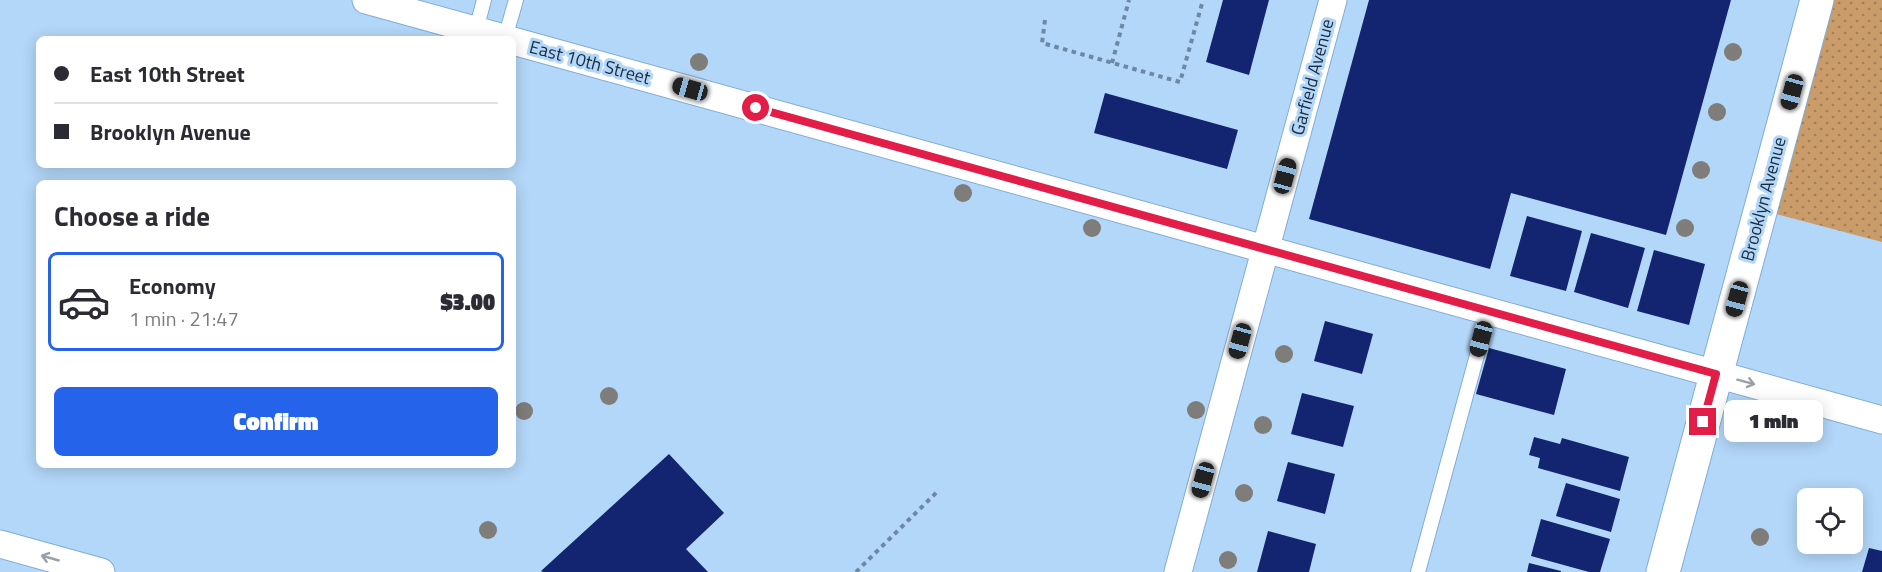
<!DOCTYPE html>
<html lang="en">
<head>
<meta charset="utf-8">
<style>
	body { margin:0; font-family:"Titillium Web",sans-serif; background:#f2f2f3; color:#2b2b33; height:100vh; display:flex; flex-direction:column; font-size:22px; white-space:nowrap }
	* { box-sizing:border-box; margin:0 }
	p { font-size:20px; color:#7c7c81 }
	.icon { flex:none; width:33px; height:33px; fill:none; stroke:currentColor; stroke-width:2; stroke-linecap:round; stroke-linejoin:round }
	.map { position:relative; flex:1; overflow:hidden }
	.panel { position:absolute; left:36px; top:180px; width:480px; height:288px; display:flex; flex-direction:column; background:#fff; border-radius:9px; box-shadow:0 3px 15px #0003 }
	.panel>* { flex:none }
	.banner { position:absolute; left:36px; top:36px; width:480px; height:132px; border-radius:9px; box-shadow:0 3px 15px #0003; display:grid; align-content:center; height:132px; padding:0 18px; background:#fff }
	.tools { position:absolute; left:1797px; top:488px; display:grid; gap:12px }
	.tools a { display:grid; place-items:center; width:66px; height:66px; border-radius:9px; background:#fff; box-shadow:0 3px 15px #0003; font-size:30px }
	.end { position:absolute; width:27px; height:27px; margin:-14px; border:8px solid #e11d48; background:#fff; box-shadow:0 0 0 3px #fff }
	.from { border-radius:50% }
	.bubble { position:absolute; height:42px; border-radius:9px; background:#fff; box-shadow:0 3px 15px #0003; font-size:20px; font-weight:800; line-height:42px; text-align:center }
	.car { position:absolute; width:18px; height:36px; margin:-18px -9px; border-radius:8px; box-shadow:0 0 4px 2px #0007; background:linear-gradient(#222 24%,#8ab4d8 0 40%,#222 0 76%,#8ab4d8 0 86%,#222 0) }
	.banner b { display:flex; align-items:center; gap:21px; height:57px; font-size:22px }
	.banner b+b { border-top:2px solid #e1e1e2 }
	.banner i { width:15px; height:15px; background:#2b2b33 }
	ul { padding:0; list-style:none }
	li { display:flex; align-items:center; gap:18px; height:99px; margin:0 12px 9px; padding:0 6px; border:3px solid transparent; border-radius:9px }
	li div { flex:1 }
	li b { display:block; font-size:22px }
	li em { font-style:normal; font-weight:800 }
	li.active { border-color:#2563eb }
	li>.icon { width:54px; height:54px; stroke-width:1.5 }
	h2 { padding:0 18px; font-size:27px; line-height:72px }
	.primary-button { display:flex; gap:12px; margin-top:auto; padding:12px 18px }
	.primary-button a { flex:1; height:69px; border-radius:9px; background:#2563eb; color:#fff; font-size:24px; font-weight:800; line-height:69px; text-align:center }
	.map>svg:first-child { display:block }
</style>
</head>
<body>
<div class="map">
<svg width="1882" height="572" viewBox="0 0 1882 572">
	<defs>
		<pattern id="grass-dots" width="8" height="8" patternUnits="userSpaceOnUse" patternTransform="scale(1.5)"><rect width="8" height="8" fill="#ca9c6a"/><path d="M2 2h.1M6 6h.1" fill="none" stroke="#a37f58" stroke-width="1.8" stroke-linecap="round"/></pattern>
	</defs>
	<rect width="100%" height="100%" fill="#b3d7f9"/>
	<path fill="url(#grass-dots)" d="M1834 0H1882V242L1776 214Z"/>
	<path fill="#132471" d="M1223 0H1269L1249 75 1206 62Z
		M1369 0H1731L1666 235 1511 193 1490 269 1309 219Z
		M1105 93 1238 130 1227 169 1094 133Z
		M1527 216 1582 231 1566 291 1510 276Z
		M1591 233 1645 248 1628 308 1574 292Z
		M1654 250 1705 264 1689 325 1637 311Z
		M1325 321 1373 334 1362 374 1314 361Z
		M1489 348 1566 369 1554 415 1476 394Z
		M1302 393 1354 406 1343 447 1291 434Z
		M1534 437 1560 444 1562 438 1629 457 1620 491 1538 468 1540 458 1529 455Z
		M669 454 724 513 686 549 708 572H543L541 571Z
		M1288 462 1335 474 1325 514 1277 501Z
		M1566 483 1620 499 1611 532 1556 516Z
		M1541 519 1610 539 1600 572H1589L1531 556Z
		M1268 531 1316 544 1309 572H1257Z
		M1869 548 1882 551V572H1862Z
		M1529 563 1561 571V572H1527Z"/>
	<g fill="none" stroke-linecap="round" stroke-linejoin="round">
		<g stroke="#81add6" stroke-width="16">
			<path id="lane" d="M476 30 484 0
				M505 38 516 0
				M1418 572 1489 311"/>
		</g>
		<g stroke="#81add6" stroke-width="29">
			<path id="street" d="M366 0 507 39
				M513 41 1882 420
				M0 544 101 572
				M1178 572 1333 0"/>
		</g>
		<g stroke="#81add6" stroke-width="35">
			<path id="secondary" d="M1663 572 1817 0"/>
		</g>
		<path stroke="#6c88a2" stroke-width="4" stroke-dasharray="4.5 4.5" stroke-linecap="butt" d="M1045 20 1042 43 1180 82 1203 0
			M1112 63 1129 0
			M856 572 939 490"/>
		<use href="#lane" stroke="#fff" stroke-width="14"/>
		<use href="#street" stroke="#fff" stroke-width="27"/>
		<use href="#secondary" stroke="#fff" stroke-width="33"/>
	</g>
	<g fill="#7e7d79">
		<circle cx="1733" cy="52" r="9"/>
		<circle cx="699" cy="62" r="9"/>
		<circle cx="1717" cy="112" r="9"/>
		<circle cx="1701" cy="170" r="9"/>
		<circle cx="963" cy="193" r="9"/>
		<circle cx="1092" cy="228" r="9"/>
		<circle cx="1685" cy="228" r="9"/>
		<circle cx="1284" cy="354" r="9"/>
		<circle cx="609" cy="396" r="9"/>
		<circle cx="1196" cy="410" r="9"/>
		<circle cx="524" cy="411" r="9"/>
		<circle cx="1263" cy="425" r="9"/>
		<circle cx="1244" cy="493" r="9"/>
		<circle cx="488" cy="530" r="9"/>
		<circle cx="1760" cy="537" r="9"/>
		<circle cx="1228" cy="560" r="9"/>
	</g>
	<defs><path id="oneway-shaft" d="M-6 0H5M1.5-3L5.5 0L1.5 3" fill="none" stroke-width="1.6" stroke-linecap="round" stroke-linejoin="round" transform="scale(1.5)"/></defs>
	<g stroke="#98a0a7">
		<use href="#oneway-shaft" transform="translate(1746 382) rotate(15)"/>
		<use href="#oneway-shaft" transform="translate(50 558) rotate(-164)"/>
	</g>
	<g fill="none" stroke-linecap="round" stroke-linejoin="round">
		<path stroke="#e11d48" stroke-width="8" d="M756 108 1716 374 1703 422"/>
	</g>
	<g text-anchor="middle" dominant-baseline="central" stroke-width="6" stroke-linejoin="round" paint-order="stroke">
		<g font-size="18" fill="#1a2b3c" stroke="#b3d7f9">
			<text transform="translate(590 62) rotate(15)">East 10th Street</text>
			<text transform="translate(1312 77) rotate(-75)">Garfield Avenue</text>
			<text transform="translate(1763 199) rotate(-75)">Brooklyn Avenue</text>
		</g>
	</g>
</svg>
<div class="tools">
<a><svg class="icon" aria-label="locate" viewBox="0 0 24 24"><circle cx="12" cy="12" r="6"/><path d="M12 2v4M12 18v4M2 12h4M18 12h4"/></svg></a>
</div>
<i class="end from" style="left:756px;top:108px"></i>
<i class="end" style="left:1703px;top:422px"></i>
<div class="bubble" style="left:1724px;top:400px;width:99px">1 min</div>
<i class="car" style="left:690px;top:89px;rotate:286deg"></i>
<i class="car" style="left:1792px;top:92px;rotate:195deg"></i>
<i class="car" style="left:1285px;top:176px;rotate:15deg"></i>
<i class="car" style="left:1737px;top:299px;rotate:195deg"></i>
<i class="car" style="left:1481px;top:339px;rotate:195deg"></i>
<i class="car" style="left:1240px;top:341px;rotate:195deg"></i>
<i class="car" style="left:1203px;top:480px;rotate:195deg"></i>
<div class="banner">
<b><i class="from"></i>East 10th Street</b>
<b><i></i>Brooklyn Avenue</b>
</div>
<section class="panel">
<h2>Choose a ride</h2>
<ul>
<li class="active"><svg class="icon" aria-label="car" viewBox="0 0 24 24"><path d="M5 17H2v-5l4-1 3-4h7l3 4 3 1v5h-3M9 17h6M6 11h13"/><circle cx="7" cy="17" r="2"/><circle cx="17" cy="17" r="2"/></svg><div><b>Economy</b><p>1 min · 21:47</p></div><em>$3.00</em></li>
</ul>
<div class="primary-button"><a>Confirm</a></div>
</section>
</div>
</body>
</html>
